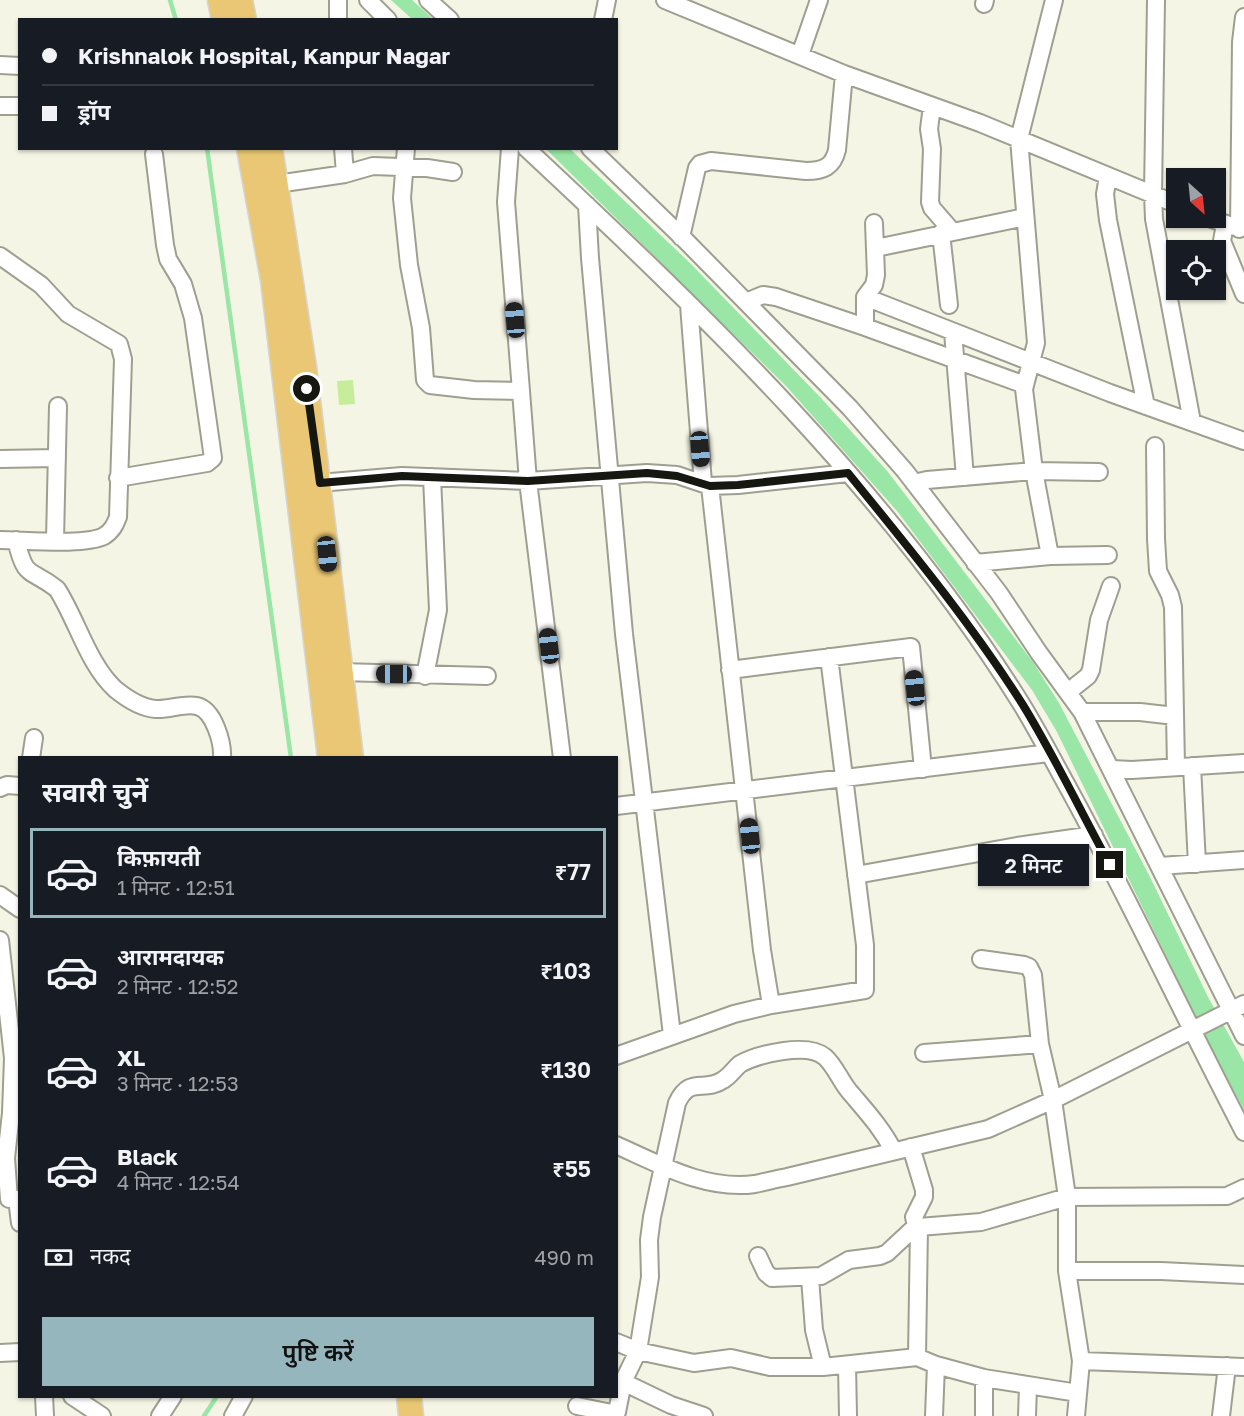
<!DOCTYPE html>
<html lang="hi">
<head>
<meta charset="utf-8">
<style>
	body { margin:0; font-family:"Golos Text","Noto Sans Devanagari",sans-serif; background:#20242c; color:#f1f3f6; height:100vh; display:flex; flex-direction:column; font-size:22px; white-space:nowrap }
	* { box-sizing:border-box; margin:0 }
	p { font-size:20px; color:#9ea1a6 }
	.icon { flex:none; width:33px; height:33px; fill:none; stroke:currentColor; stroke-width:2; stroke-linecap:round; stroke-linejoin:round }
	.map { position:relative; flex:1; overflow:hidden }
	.panel { position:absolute; left:18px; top:756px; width:600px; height:642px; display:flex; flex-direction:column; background:#171b24; border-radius:0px; box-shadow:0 2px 4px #0004 }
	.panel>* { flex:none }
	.guide { position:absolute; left:18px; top:18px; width:600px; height:132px; border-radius:0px; box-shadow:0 2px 4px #0004; display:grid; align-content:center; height:132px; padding:0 24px; background:#171b24 }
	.needle { width:39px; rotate:153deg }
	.buttons { position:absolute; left:1166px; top:168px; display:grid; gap:12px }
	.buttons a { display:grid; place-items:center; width:60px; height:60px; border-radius:0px; background:#171b24; box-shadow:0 2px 4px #0004; font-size:30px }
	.end { position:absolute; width:27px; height:27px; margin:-14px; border:8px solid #171711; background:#fff; box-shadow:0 0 0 3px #fff }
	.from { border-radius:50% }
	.bubble { position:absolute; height:42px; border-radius:0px; background:#171b24; box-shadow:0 2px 4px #0004; font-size:20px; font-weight:600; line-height:42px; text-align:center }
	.car { position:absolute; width:18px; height:36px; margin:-18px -9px; border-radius:8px; box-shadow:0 0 4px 2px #0007; background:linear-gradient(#222 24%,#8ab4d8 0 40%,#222 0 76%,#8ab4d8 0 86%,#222 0) }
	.guide b { display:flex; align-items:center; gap:21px; height:57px; font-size:22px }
	.guide b+b { border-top:2px solid #363941 }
	.guide i { width:15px; height:15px; background:#f1f3f6 }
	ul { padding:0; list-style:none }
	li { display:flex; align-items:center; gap:18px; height:90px; margin:0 12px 9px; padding:0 12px; border:3px solid transparent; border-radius:0px }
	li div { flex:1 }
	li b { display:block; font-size:22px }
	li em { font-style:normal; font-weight:600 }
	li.on { border-color:#95b6bd }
	li>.icon { width:54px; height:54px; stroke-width:1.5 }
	h2 { padding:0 24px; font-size:27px; line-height:72px }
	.pay { display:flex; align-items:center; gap:15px; height:66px; padding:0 24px; font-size:22px }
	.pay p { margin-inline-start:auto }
	.button { display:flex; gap:12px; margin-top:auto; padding:12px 24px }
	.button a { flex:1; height:69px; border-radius:0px; background:#95b6bd; color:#111; font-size:24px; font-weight:600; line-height:69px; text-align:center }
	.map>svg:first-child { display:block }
</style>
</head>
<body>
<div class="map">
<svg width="1244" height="1416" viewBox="0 0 1244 1416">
	<rect width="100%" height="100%" fill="#f4f5e5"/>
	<path fill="#9ae6a7" d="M391 0H412L433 19H412Z
		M546 149H570L690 263 821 398 888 472 1033 662 1059 703 1151 879 1208 997 1244 1062V1110L1212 1050 1057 732 1032 690 897 511 786 386Z"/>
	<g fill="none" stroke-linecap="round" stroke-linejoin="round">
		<path stroke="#9ae6a7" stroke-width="4.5" d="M170 0 176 20
			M207 148 291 758
			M204 1416 217 1396"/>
	</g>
	<path fill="#c6ed9a" d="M353 380 355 404 339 405 337 381Z"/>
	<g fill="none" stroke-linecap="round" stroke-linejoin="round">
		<g stroke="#9f9f91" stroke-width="20">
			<path id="minor" d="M368 0 388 20
				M428 0 450 20
				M665 0 844 74 980 123 1176 204
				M1156 0 1153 194 1154 219 1192 422
				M984 4 985 0
				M338 20V0
				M603 20 607 0
				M800 55 819 0
				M0 65 20 66
				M0 106H20
				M932 106 929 129 932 149 930 202 932 208 952 231
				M343 148 345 174
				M406 148 402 198 409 265 421 328 425 380 430 385 474 390 521 391
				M510 148 506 202 521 391 528 481 562 758
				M526 148C707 317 890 493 1022 705 1039 733 1054 762 1070 791 1131 903 1185 1019 1244 1132
				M590 148 686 241 850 408 905 471 999 593 1039 653 1082 712 1244 1036
				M1108 176 1105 194 1108 220 1146 406
				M277 184 345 174 373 166 427 168 453 172
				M587 205 590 258 624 634 672 1035
				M1209 218 1235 227
				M1225 224 1222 241 1244 294
				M1239 229 1241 42 1244 17
				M941 233 949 305
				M681 237 697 168 700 164 711 161 806 171C823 171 833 167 837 150L844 74
				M876 248 1025 217
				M0 256 41 285 68 314 119 344 123 359 118 517C115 525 112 531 104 536 85 546 24 540 0 540
				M865 297 1110 393 1244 441
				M746 302 763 295 776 297 865 327 1025 385
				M689 305 703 483
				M865 327V297L874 285 876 275 874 223
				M953 332 965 477
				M1155 446 1156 539 1158 571 1170 595 1173 607 1176 767
				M0 459 57 458
				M118 478 207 463 213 458 193 318 183 284 168 259 165 245 154 154
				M319 483 402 476 528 481 647 473 677 475 710 486 738 485 848 473
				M914 483 927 480 1034 471 1099 472
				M710 486 762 950 771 1005
				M16 540C26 581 29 567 57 589 77 620 88 664 115 689 126 698 141 708 156 709 169 710 184 703 197 706 214 710 223 743 222 758
				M55 540 58 406
				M1050 556 1034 471 1024 389 1036 343 1019 139 1054 0
				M975 563 1050 556 1108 555
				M730 670 911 647 923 769
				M340 672 487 676
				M425 676 438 610 432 477
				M1068 692 1088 676 1091 670 1099 620 1111 586
				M1082 712H1140L1175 716
				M31 758 34 738
				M1192 766 1197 864
				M1112 769 1132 770 1244 763
				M0 788 7 785 20 786
				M616 806 1049 753
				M1160 866 1244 860
				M856 875 1017 846 1094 835
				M0 895 20 909
				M0 940 13 1058 11 1113 6 1158 9 1199
				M981 959 1024 965 1029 967 1033 975 1040 1044 1053 1100 1067 1197V1271L1081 1361 1076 1416
				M924 1053 1040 1044
				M616 1056 734 1014 771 1005 865 990V945L829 657
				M616 1145C659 1164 706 1191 755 1184 765 1182 776 1179 787 1177L988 1129 1053 1100 1244 1004
				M911 1147 924 1190V1197L914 1217 916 1226 919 1227 981 1222 1067 1197 1227 1196 1244 1188
				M17 1199 20 1223
				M758 1256 766 1273 772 1278 821 1276 849 1260 880 1256 887 1253 916 1226
				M1067 1271H1161L1244 1275
				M810 1278 814 1330 823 1367
				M616 1342 638 1351 694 1363 731 1358 770 1367H823L917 1357 936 1365 984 1378 1078 1393
				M0 1353 20 1352
				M917 1357 919 1227
				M1081 1361 1244 1367
				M847 1365 848 1416
				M623 1382 671 1405 704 1416
				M44 1396 45 1416
				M72 1396 102 1416
				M577 1406 612 1413 617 1412 623 1382 638 1351 650 1277 649 1240 652 1217 677 1103C690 1075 704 1093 723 1080 730 1076 734 1069 740 1064 758 1054 808 1042 825 1057 835 1066 840 1080 849 1091 865 1110 881 1127 893 1150
				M160 1416 173 1396
				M233 1416 244 1396
				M934 1416 936 1365
				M984 1416V1378
				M1027 1416 1028 1386
				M1221 1416 1227 1366"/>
		</g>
		<g stroke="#d5d5d4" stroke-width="27">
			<path id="highway" d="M220 0 224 20
				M240 0 244 20
				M249 148 273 280 330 758
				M270 148 304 367 351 758
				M409 1396 411 1416"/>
		</g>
		<use href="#minor" stroke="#fff" stroke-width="16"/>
		<use href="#highway" stroke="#e9c774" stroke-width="24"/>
	</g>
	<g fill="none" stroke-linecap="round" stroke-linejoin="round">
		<path stroke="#171711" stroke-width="8" d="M307 389 320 483 402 476 528 481 647 473 677 476 710 486 738 485 848 473C909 548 971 623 1023 705 1055 757 1081 812 1110 865"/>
	</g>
</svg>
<div class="buttons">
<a><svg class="needle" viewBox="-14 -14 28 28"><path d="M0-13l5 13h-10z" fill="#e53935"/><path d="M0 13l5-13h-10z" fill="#9ea1a6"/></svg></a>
<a><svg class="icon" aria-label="locate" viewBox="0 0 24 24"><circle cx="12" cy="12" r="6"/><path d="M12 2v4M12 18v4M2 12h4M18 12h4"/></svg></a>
</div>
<i class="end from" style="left:307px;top:389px"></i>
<i class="end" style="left:1110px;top:865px"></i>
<div class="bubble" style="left:978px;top:844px;width:111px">2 मिनट</div>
<i class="car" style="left:515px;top:320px;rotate:355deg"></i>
<i class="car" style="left:700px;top:449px;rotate:175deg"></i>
<i class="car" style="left:327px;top:554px;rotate:174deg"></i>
<i class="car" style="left:549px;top:646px;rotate:353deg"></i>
<i class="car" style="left:394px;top:674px;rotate:270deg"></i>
<i class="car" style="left:915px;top:688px;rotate:354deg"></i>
<i class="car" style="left:750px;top:836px;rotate:354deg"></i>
<div class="guide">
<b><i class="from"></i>Krishnalok Hospital, Kanpur Nagar</b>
<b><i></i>ड्रॉप</b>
</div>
<section class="panel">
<h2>सवारी चुनें</h2>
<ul>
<li class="on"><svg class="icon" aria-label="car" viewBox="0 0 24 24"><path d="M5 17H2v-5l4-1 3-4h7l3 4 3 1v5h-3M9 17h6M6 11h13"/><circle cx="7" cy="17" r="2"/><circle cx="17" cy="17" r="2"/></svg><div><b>किफ़ायती</b><p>1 मिनट · 12:51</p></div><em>₹77</em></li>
<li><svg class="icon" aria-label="car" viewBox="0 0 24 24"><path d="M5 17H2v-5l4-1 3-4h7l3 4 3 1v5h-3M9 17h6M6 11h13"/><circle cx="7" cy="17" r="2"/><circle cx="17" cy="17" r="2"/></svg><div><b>आरामदायक</b><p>2 मिनट · 12:52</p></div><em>₹103</em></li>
<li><svg class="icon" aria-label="car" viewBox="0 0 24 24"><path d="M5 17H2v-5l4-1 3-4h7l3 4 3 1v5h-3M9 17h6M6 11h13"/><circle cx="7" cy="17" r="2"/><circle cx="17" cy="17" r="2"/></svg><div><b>XL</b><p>3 मिनट · 12:53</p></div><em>₹130</em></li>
<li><svg class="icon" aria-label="car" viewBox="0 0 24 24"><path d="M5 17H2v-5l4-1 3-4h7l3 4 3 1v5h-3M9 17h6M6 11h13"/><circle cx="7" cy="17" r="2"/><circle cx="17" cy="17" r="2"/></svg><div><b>Black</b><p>4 मिनट · 12:54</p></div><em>₹55</em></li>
</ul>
<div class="pay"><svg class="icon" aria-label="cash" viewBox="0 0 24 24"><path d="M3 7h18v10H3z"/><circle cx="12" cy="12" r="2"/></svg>नकद<p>490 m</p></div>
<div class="button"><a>पुष्टि करें</a></div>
</section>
</div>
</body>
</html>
